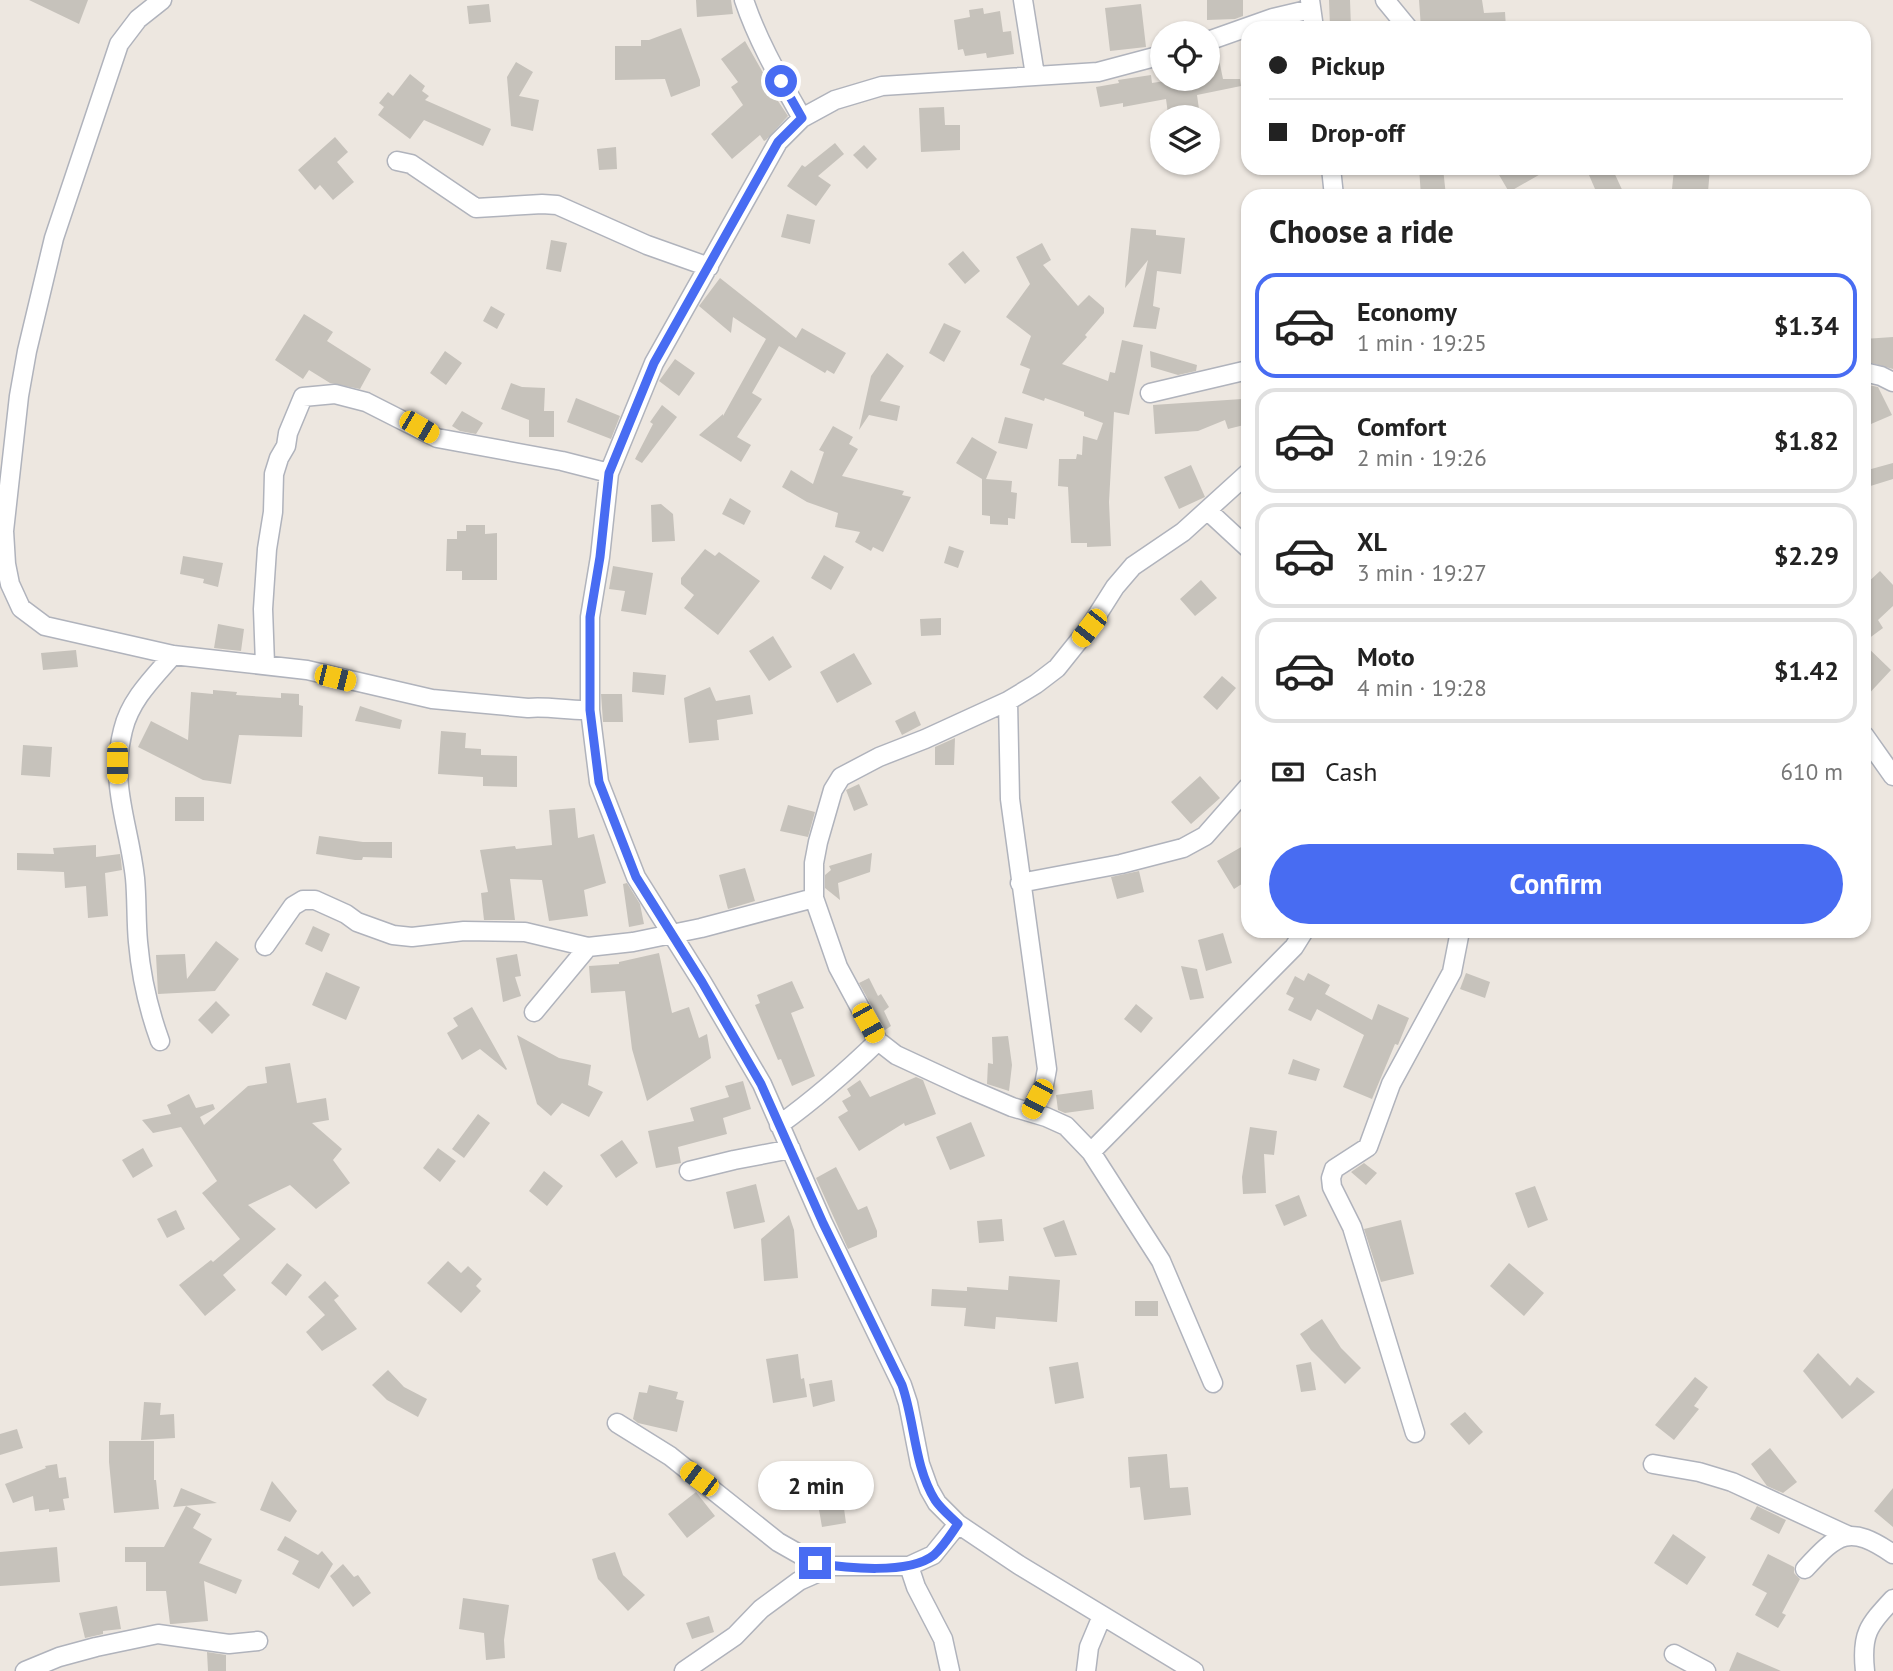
<!DOCTYPE html>
<html lang="en">
<head>
<meta charset="utf-8">
<style>
	body { margin:0; font-family:"PT Sans",sans-serif; background:#f2f2f2; color:#222; height:100vh; display:flex; flex-direction:column; font-size:26px; white-space:nowrap }
	* { box-sizing:border-box; margin:0 }
	p { font-size:23px; color:#767676 }
	.icon { flex:none; width:38px; height:38px; fill:none; stroke:currentColor; stroke-width:2; stroke-linecap:round; stroke-linejoin:round }
	.map { position:relative; flex:1; overflow:hidden }
	.panel { position:absolute; left:1241px; top:189px; width:630px; height:749px; display:flex; flex-direction:column; background:#fff; border-radius:21px; box-shadow:0 2px 5px #0004 }
	.panel>* { flex:none }
	.hud { position:absolute; left:1241px; top:21px; width:630px; height:154px; border-radius:21px; box-shadow:0 2px 5px #0004; display:grid; align-content:center; height:154px; padding:0 28px; background:#fff }
	.controls { position:absolute; left:1150px; top:21px; display:grid; gap:14px }
	.controls a { display:grid; place-items:center; width:70px; height:70px; border-radius:50%; background:#fff; box-shadow:0 2px 5px #0004; font-size:35px }
	.end { position:absolute; width:32px; height:32px; margin:-16px; border:9px solid #486cf2; background:#fff; box-shadow:0 0 0 4px #fff }
	.from { border-radius:50% }
	.bubble { position:absolute; height:49px; border-radius:24px; background:#fff; box-shadow:0 2px 5px #0004; font-size:23px; font-weight:600; line-height:49px; text-align:center }
	.car { position:absolute; width:21px; height:42px; margin:-21px -10px; border-radius:9px; box-shadow:0 0 5px 2px #0007; background:linear-gradient(#f5c518 24%,#345 0 40%,#f5c518 0 76%,#345 0 86%,#f5c518 0) }
	.hud b { display:flex; align-items:center; gap:24px; height:66px; font-size:26px }
	.hud b+b { border-top:2px solid #e0e0e0 }
	.hud i { width:18px; height:18px; background:#222 }
	ul { padding:0; list-style:none }
	li { display:flex; align-items:center; gap:21px; height:105px; margin:0 14px 10px; padding:0 14px; border:4px solid #e0e0e0; border-radius:21px }
	li div { flex:1 }
	li b { display:block; font-size:26px }
	li em { font-style:normal; font-weight:600 }
	li.current { border-color:#486cf2 }
	li>.icon { width:63px; height:63px; stroke-width:1.5 }
	h2 { padding:0 28px; font-size:32px; line-height:84px }
	.pay { display:flex; align-items:center; gap:18px; height:77px; padding:0 28px; font-size:26px }
	.pay p { margin-inline-start:auto }
	.primary-button { display:flex; gap:14px; margin-top:auto; padding:14px 28px }
	.primary-button a { flex:1; height:80px; border-radius:42px; background:#486cf2; color:#fff; font-size:28px; font-weight:600; line-height:80px; text-align:center }
	.map>svg:first-child { display:block }
</style>
</head>
<body>
<div class="map">
<svg width="1893" height="1671" viewBox="0 0 1893 1671">
	<rect width="100%" height="100%" fill="#ede7e0"/>
	<path fill="#c6c2bb" d="M29 0H88L79 24Z
		M696 0H731L733 14 697 17Z
		M1207 0H1243V16L1235 19 1207 20Z
		M1329 0H1350L1351 28H1330Z
		M1419 0H1482L1484 13 1505 12 1506 28H1421Z
		M489 4 491 22 469 24 467 6Z
		M1141 4 1146 47 1110 51 1105 8Z
		M983 8 984 14 1000 11 1003 32 1011 31 1014 54 987 58 986 53 965 56 963 49 958 50 954 20 970 17 969 10Z
		M681 28 700 80V86L671 97 665 79 615 80V46H641V40H649Z
		M745 41 770 85 768 86 788 116 766 140 764 141 760 135 732 159 711 134 743 105 731 87 738 82 721 59Z
		M1217 50 1223 79H1240L1241 86 1197 95 1199 109 1168 114 1166 99 1123 107V103L1100 107 1096 87 1119 83 1118 80 1151 75 1152 83 1177 79H1208V52Z
		M516 62 533 72 519 96 539 100 533 131 511 126 507 77Z
		M410 74 425 86 422 91 429 96 425 100 491 129 483 146 424 120 410 139 378 115 384 107 379 103 388 92 393 96Z
		M944 107 945 125H960V150L921 152 919 108Z
		M335 137 348 152 337 162 354 182 333 200 320 185 315 190 298 170Z
		M835 143 844 154 818 176 831 185 816 206 787 186 802 165 805 167Z
		M864 145 877 159 867 169 853 155Z
		M616 147 617 169 599 170 597 149Z
		M1419 168H1443L1446 196H1421Z
		M1495 168H1551L1509 192Z
		M1586 168H1612L1625 196H1598Z
		M1680 168H1710L1708 192 1672 189 1674 169Z
		M787 214 815 220 810 244 781 237Z
		M1131 228 1156 230V235L1185 238 1181 274 1157 271 1153 306 1160 308 1156 329 1133 327 1148 260 1125 288Z
		M551 240 567 243 561 272 546 269Z
		M1042 243 1051 260 1043 265 1078 306 1089 295 1104 308V313L1085 335 1087 337 1062 364 1108 381 1110 372 1115 373 1122 340 1143 345 1129 415 1114 412 1109 502 1111 546 1087 547V543H1071L1068 487 1058 486 1059 459H1076L1077 454 1082 455 1083 436 1097 440 1103 423 1084 416V412L1045 398 1044 401 1022 393 1030 369 1020 365 1031 336 1006 317 1030 284 1016 257Z
		M963 251 980 271 965 284 948 264Z
		M720 278 796 338 802 328 846 353 834 374 827 370 825 373 779 346 752 393 762 399 737 437 751 445 741 462 699 435 723 414V416L766 339 733 317 731 333 699 306Z
		M491 306 505 314 497 329 483 321Z
		M304 314 333 332 327 341 371 369 360 389 330 383 309 370 303 379 275 360Z
		M944 323 961 331 944 362 929 353Z
		M1893 337V369L1864 361V339Z
		M445 351 462 363 446 385 430 373Z
		M1150 351 1197 365 1196 371 1178 375 1151 367Z
		M887 353 904 366 880 401 900 406 897 421 869 415 859 430 871 376Z
		M675 359 695 373 679 396 659 381Z
		M511 383 522 387 545 388 544 411H554V437H529V420L501 409Z
		M1864 384 1878 387 1892 415 1864 427Z
		M576 398 620 416 611 439 567 422Z
		M1242 399 1248 424 1228 429 1225 420 1198 431 1155 434 1153 405Z
		M662 405 677 417 642 463 635 459 653 424 650 422Z
		M462 411 483 423 476 434 460 431 452 426Z
		M1005 417 1033 424 1027 449 998 443Z
		M833 426 853 437 849 444 858 449 842 476 904 491 902 495 911 497 883 552 873 547 871 551 855 542 860 532 835 527 838 513 807 502 782 487 791 470 813 484 824 452 819 450Z
		M972 437 997 452 986 479 1012 481 1011 492 1017 493 1015 519 1008 518V525L990 524V516L982 515V479L956 463Z
		M1893 463V479L1864 488V471Z
		M1191 465 1205 497 1179 509 1164 477Z
		M730 498 751 511 744 525 722 514Z
		M661 504 673 514 675 541 652 542 651 505Z
		M466 525H485V534L497 533V580H462V571H446L447 539H457V531H466Z
		M949 546 964 551 958 568 944 563Z
		M705 549 715 556 719 552 760 581 718 635 684 608 694 595 681 584V578Z
		M824 555 844 567 831 590 811 578Z
		M183 556 223 563 218 587 203 583 204 579 180 574Z
		M613 566 653 573 646 615 621 611 625 591 609 589Z
		M1880 571 1893 585V606L1878 620 1883 628 1864 642V586Z
		M1201 580 1217 598 1195 616 1180 599Z
		M941 618V635L921 636 920 619Z
		M218 624 244 629 241 651 214 648Z
		M773 636 792 667 769 681 749 651Z
		M1864 644 1891 670 1864 699Z
		M76 650 78 667 43 670 41 653Z
		M854 653 872 684 837 703 820 672Z
		M633 672 666 675 664 695 632 692Z
		M1222 676 1236 688 1217 710 1203 697Z
		M710 687 716 701 750 695 753 714 717 720 719 740 689 743 684 698Z
		M213 690 237 692 236 695 281 698V693L299 694V705L303 706 302 737 239 735 231 784 203 780 138 747 151 721 188 740 191 692 213 694Z
		M601 694H622L623 722H603Z
		M360 706 402 720 400 729 355 721Z
		M915 711 921 725 902 735 895 721Z
		M441 731 466 733 465 748 481 749V755L517 756V787L483 786V777L438 774Z
		M955 738 954 765H935V747Z
		M23 745 52 747 50 777 21 775Z
		M1200 776 1220 798 1191 824 1171 802Z
		M859 784 868 805 854 811 846 790Z
		M175 797H204V821H175Z
		M788 805 815 812 808 837 780 831Z
		M575 808 578 838 594 834 606 883 584 890 588 916 549 921 542 880 510 879 515 920H484L481 893 488 892 480 850 515 846 516 849 552 845 549 810Z
		M319 836 363 842H392V858L363 857 362 860H355L316 854Z
		M96 845V857L120 854 121 860 122 870 105 873 108 916 88 918 86 886 65 888 64 872 17 870V853L54 854 53 848Z
		M1243 846 1248 854V880L1234 889 1217 861Z
		M872 853 870 872 838 883 840 900 825 888V875L831 870 829 866Z
		M745 868 755 901 728 909 719 875Z
		M1139 871 1144 892 1117 899 1111 877Z
		M627 883 640 904 644 924 629 927 623 884Z
		M313 926 330 934 322 952 305 944Z
		M1223 933 1232 963 1206 971 1198 940Z
		M216 941 239 959 215 991 158 994 156 955 185 954 187 979Z
		M659 953 672 1013 689 1007 699 1038 707 1034 711 1058 647 1101 632 1049 625 991 591 993 589 966 619 964V962Z
		M517 954 521 976 515 977 521 996 503 1002 496 958Z
		M1181 966 1197 969 1204 998 1190 1000Z
		M326 972 360 987 346 1020 312 1005Z
		M1308 973 1330 985 1325 994 1372 1020 1378 1004 1409 1018 1398 1045 1395 1044 1372 1099 1343 1087 1364 1035 1317 1009 1311 1021 1288 1010 1294 998 1286 994 1295 976 1304 981Z
		M1466 973 1490 982 1485 998 1460 989Z
		M869 978 878 996 881 994 889 1007 884 1011 891 1026 885 1030 859 983Z
		M792 981 804 1008 791 1013 815 1076 792 1086 781 1059 778 1060 755 1005 760 1003 757 995Z
		M216 1001 230 1015 212 1034 198 1020Z
		M1136 1004 1153 1018 1141 1033 1124 1019Z
		M472 1007 507 1069 506 1070 480 1049 462 1060 447 1033 458 1026 453 1018Z
		M517 1035 559 1058 591 1065 588 1085 603 1092 589 1117 562 1103 551 1116 537 1104Z
		M1008 1036 1012 1065 1009 1091 987 1084 988 1063 993 1064 992 1037Z
		M1293 1059 1320 1069 1316 1081 1288 1074Z
		M290 1063 297 1103 326 1098 329 1120 312 1123 342 1149 333 1160 350 1183 316 1209 290 1185 248 1205 276 1229 223 1275 236 1290 205 1316 179 1285 211 1260 213 1262 240 1239 202 1193 217 1181 181 1127 153 1133 142 1120 171 1114 167 1105 189 1094 196 1108 213 1104 215 1109 200 1117 204 1125 248 1086 267 1083 265 1067Z
		M916 1077 923 1080 936 1114 905 1126 904 1123 859 1151 838 1117 848 1111 842 1101 851 1096 847 1089 860 1080 870 1097Z
		M743 1081 751 1109 723 1118 727 1134 678 1147 681 1163 656 1168 648 1131 694 1121 690 1108 729 1097 725 1086Z
		M1092 1090 1094 1109 1065 1113 1058 1110 1056 1095Z
		M478 1114 490 1123 464 1158 452 1149Z
		M971 1122 985 1156 950 1170 936 1137Z
		M1250 1127 1277 1131 1274 1155 1264 1154 1266 1193 1243 1194 1242 1177Z
		M622 1140 638 1163 616 1178 600 1155Z
		M143 1148 153 1166 133 1178 122 1160Z
		M438 1148 456 1161 440 1182 423 1168Z
		M1364 1163 1377 1173 1366 1185 1351 1172Z
		M836 1167 858 1210 867 1206 877 1231V1237L848 1249 816 1178Z
		M544 1171 563 1186 547 1206 529 1191Z
		M756 1184 765 1222 734 1229 726 1192Z
		M1535 1186 1548 1220 1528 1228 1515 1193Z
		M1299 1195 1307 1216 1284 1226 1275 1205Z
		M176 1210 185 1229 167 1238 157 1219Z
		M789 1215 794 1230 798 1278 764 1281 761 1239Z
		M1002 1219 1004 1241 979 1243 977 1221Z
		M1064 1220 1077 1255 1055 1257 1043 1228Z
		M1401 1220 1414 1274 1381 1282 1364 1229Z
		M448 1261 461 1273 468 1266 482 1279 476 1286 481 1291 461 1313 427 1283Z
		M287 1263 302 1275 286 1296 271 1283Z
		M1509 1263 1544 1293 1524 1316 1490 1286Z
		M1009 1276 1060 1280 1057 1322 996 1317 995 1329 964 1326 966 1308 931 1306 932 1289 967 1291V1287L1008 1290Z
		M325 1281 339 1296 334 1300 357 1329 322 1351 306 1332 325 1315 308 1297Z
		M1135 1301H1158V1316H1135Z
		M1322 1319 1341 1348 1361 1368 1345 1384 1311 1350 1300 1334Z
		M1818 1353 1850 1386 1857 1377 1875 1392 1842 1419 1803 1371Z
		M798 1354 801 1379 804 1378 807 1397 773 1403 766 1359Z
		M1078 1362 1084 1398 1055 1404 1049 1367Z
		M1311 1362 1316 1390 1301 1392 1296 1365Z
		M388 1370 404 1387 427 1399 418 1417 387 1400 372 1385Z
		M1695 1377 1708 1387 1694 1406 1699 1409 1674 1440 1655 1425Z
		M832 1380 835 1401 813 1407 809 1384Z
		M649 1385 678 1392 676 1399 684 1401 677 1432 638 1423 633 1419 639 1392 647 1393Z
		M144 1402 161 1403 160 1415 174 1414 175 1438 141 1440Z
		M1465 1412 1483 1432 1469 1445 1450 1424Z
		M17 1429 23 1448 0 1455V1434Z
		M109 1441H154V1480H156L159 1509 114 1513 109 1462Z
		M1770 1448 1797 1482 1783 1493 1767 1486 1751 1464Z
		M1167 1454 1170 1488 1188 1487 1191 1515 1144 1520 1140 1487 1130 1488 1128 1457Z
		M57 1464 59 1478 66 1477 69 1498 63 1499 65 1510 49 1512V1509L35 1511 33 1496 13 1503 5 1484 46 1468 45 1466Z
		M272 1481 297 1511 290 1522 260 1510Z
		M181 1488 217 1503 173 1507Z
		M1893 1488V1527L1874 1511Z
		M696 1492 715 1516 687 1538 668 1514Z
		M842 1494 846 1523 822 1527 817 1498Z
		M186 1506 201 1514 193 1528 212 1539 199 1563 242 1580 236 1594 204 1581 208 1621 172 1624H170L166 1591H146V1562H125V1547H164Z
		M1757 1506 1786 1520 1779 1534 1750 1519Z
		M1673 1534 1706 1557 1687 1585 1654 1563Z
		M285 1536 318 1555 322 1551 333 1564 319 1589 292 1574 299 1561 277 1550Z
		M57 1547 60 1582 0 1586V1552Z
		M615 1552 623 1575 645 1595 628 1611 598 1579 592 1559Z
		M1768 1554 1794 1567V1573L1800 1579 1782 1613 1786 1615 1778 1628 1755 1615 1767 1593 1752 1585Z
		M343 1564 354 1577 358 1575 371 1593 353 1607 330 1576Z
		M463 1598 509 1605 504 1640 505 1658 486 1660 484 1633 459 1629Z
		M117 1606 121 1629 103 1631V1634L85 1638 79 1613Z
		M709 1616 714 1632 692 1639 686 1623Z
		M207 1652 226 1655V1671H208Z
		M1737 1652 1781 1671H1729Z"/>
	<g fill="none" stroke-linecap="round" stroke-linejoin="round">
		<g stroke="#b0b3bc" stroke-width="21">
			<path id="street" d="M162 0 138 19 119 44 54 238 27 351 19 396 4 531 6 564 10 584 21 608 45 626 173 655 307 670 432 699 528 708C549 706 569 711 590 710
				M744 0C758 42 780 79 802 118
				M1023 0 1035 75
				M1310 0 1314 28
				M1385 0 1408 28
				M1208 41 1273 18 1311 9
				M1162 55 1098 72 882 86 835 100 802 118 778 142 654 363 609 473 600 557 590 617V710L599 782 636 877 702 982 762 1084 823 1223 902 1385 908 1403 920 1464 929 1489 937 1503 958 1524 1019 1565 1194 1671
				M397 161 411 164 476 208 542 204 557 205 647 245 709 267
				M1331 168 1334 196
				M1864 372 1881 376 1893 382
				M1150 393 1248 370
				M1208 511 1248 548
				M265 664 263 609 267 549 273 512 274 474 279 458 286 446 288 433 303 397 335 394 366 402 437 438 562 461 609 473
				M1008 701 1010 799 1047 1069 1044 1085 1030 1112
				M1864 735 1893 776
				M1020 883 1121 864 1183 848 1205 836 1248 787
				M265 946 293 906 303 900H315L346 914 357 922 393 935 412 937 464 931 525 932 588 947 633 942 701 928 814 898
				M534 1012 588 947
				M160 1041C148 1008 141 976 138 942 136 921 137 899 135 878 129 824 109 785 123 730 130 700 153 678 173 655
				M779 1125C815 1099 847 1071 878 1041
				M1091 1152 1294 947 1304 931
				M689 1171 734 1160 791 1149
				M1213 1383 1161 1261 1091 1152 1066 1126 1046 1117 1012 1107 965 1087 896 1055 878 1041 838 967 814 898V863L818 842 833 790 841 777 879 757 925 739 1008 701 1036 684 1057 668 1089 628 1115 587 1133 566 1183 532 1248 473
				M617 1423 670 1456 778 1542 815 1563 833 1566H909L933 1555 958 1524
				M1415 1433 1352 1227 1332 1187 1331 1178 1334 1169 1368 1147 1391 1084 1452 972 1460 931
				M1653 1464 1699 1472 1732 1482 1847 1535
				M909 1566 916 1587 943 1639 950 1671
				M1805 1569C1838 1533 1849 1524 1893 1554
				M1674 1654 1706 1671
				M25 1671 59 1657 96 1647 158 1634 229 1644 258 1641
				M684 1671 735 1636 761 1609 799 1581 833 1566
				M1086 1671 1089 1647 1102 1616
				M1865 1671C1861 1634 1868 1626 1893 1599"/>
		</g>
		<use href="#street" stroke="#fff" stroke-width="18"/>
	</g>
	<g fill="none" stroke-linecap="round" stroke-linejoin="round">
		<path stroke="#486cf2" stroke-width="9" d="M781 81 802 118 778 142 654 363 609 473 600 557 590 617V710L599 782 636 877 702 982 761 1084 823 1223 902 1385C915 1422 914 1466 935 1500 941 1509 951 1517 958 1524 951 1534 944 1546 934 1555 909 1575 845 1568 815 1563"/>
	</g>
</svg>
<div class="controls">
<a><svg class="icon" aria-label="locate" viewBox="0 0 24 24"><circle cx="12" cy="12" r="6"/><path d="M12 2v4M12 18v4M2 12h4M18 12h4"/></svg></a>
<a><svg class="icon" aria-label="layers" viewBox="0 0 24 24"><path d="M12 4l9 5-9 5-9-5zM3 14l9 5 9-5"/></svg></a>
</div>
<i class="end from" style="left:781px;top:81px"></i>
<i class="end" style="left:815px;top:1563px"></i>
<div class="bubble" style="left:758px;top:1461px;width:116px">2 min</div>
<i class="car" style="left:419px;top:427px;rotate:120deg"></i>
<i class="car" style="left:1089px;top:628px;rotate:218deg"></i>
<i class="car" style="left:335px;top:678px;rotate:104deg"></i>
<i class="car" style="left:117px;top:763px;rotate:180deg"></i>
<i class="car" style="left:868px;top:1023px;rotate:151deg"></i>
<i class="car" style="left:1037px;top:1099px;rotate:208deg"></i>
<i class="car" style="left:699px;top:1479px;rotate:307deg"></i>
<div class="hud">
<b><i class="from"></i>Pickup</b>
<b><i></i>Drop-off</b>
</div>
<section class="panel">
<h2>Choose a ride</h2>
<ul>
<li class="current"><svg class="icon" aria-label="car" viewBox="0 0 24 24"><path d="M5 17H2v-5l4-1 3-4h7l3 4 3 1v5h-3M9 17h6M6 11h13"/><circle cx="7" cy="17" r="2"/><circle cx="17" cy="17" r="2"/></svg><div><b>Economy</b><p>1 min · 19:25</p></div><em>$1.34</em></li>
<li><svg class="icon" aria-label="car" viewBox="0 0 24 24"><path d="M5 17H2v-5l4-1 3-4h7l3 4 3 1v5h-3M9 17h6M6 11h13"/><circle cx="7" cy="17" r="2"/><circle cx="17" cy="17" r="2"/></svg><div><b>Comfort</b><p>2 min · 19:26</p></div><em>$1.82</em></li>
<li><svg class="icon" aria-label="car" viewBox="0 0 24 24"><path d="M5 17H2v-5l4-1 3-4h7l3 4 3 1v5h-3M9 17h6M6 11h13"/><circle cx="7" cy="17" r="2"/><circle cx="17" cy="17" r="2"/></svg><div><b>XL</b><p>3 min · 19:27</p></div><em>$2.29</em></li>
<li><svg class="icon" aria-label="car" viewBox="0 0 24 24"><path d="M5 17H2v-5l4-1 3-4h7l3 4 3 1v5h-3M9 17h6M6 11h13"/><circle cx="7" cy="17" r="2"/><circle cx="17" cy="17" r="2"/></svg><div><b>Moto</b><p>4 min · 19:28</p></div><em>$1.42</em></li>
</ul>
<div class="pay"><svg class="icon" aria-label="cash" viewBox="0 0 24 24"><path d="M3 7h18v10H3z"/><circle cx="12" cy="12" r="2"/></svg>Cash<p>610 m</p></div>
<div class="primary-button"><a>Confirm</a></div>
</section>
</div>
</body>
</html>
